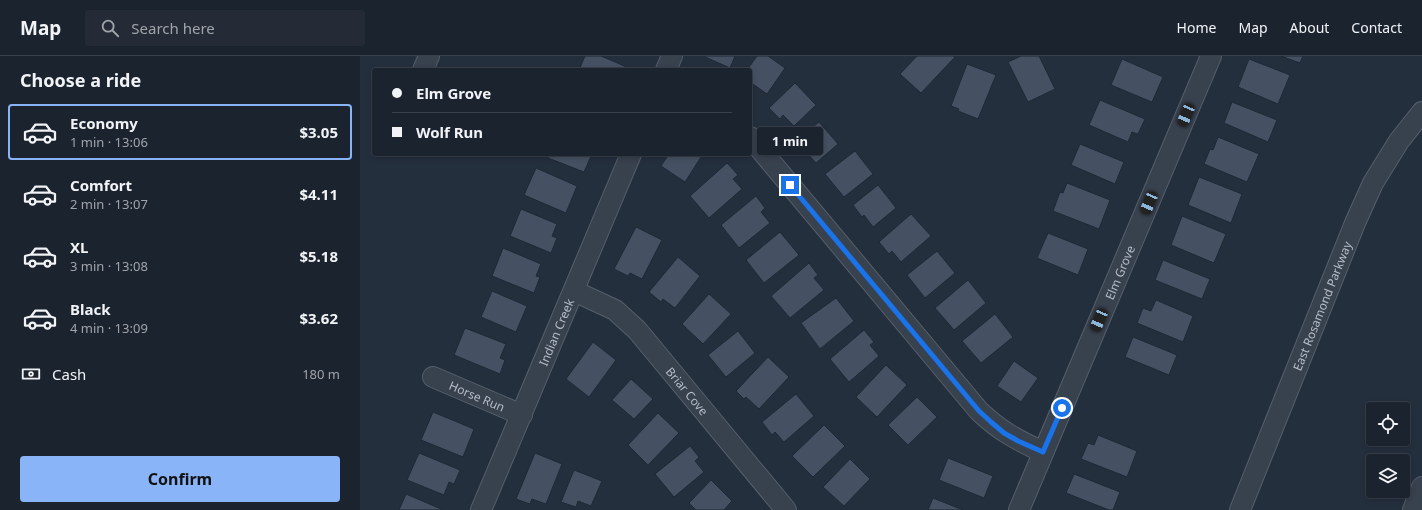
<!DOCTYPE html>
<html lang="en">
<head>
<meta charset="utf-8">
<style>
	body { margin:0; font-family:"Noto Sans",sans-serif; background:#242b36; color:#f1f3f6; height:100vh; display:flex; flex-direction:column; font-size:15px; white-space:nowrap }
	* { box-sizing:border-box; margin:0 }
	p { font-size:13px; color:#a0a4aa }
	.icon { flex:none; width:22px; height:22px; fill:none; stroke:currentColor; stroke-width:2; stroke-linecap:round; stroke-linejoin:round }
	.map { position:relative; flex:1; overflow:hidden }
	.sheet { display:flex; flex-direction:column; background:#1b232e; width:360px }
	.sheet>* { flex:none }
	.hud { position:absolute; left:12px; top:12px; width:380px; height:88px; border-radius:4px; box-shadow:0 2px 6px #0003,0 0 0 1px #39404a; display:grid; align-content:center; height:88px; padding:0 20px; background:#1b232e }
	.controls { position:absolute; left:1006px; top:346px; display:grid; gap:8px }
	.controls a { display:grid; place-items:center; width:44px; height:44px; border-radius:4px; background:#1b232e; box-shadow:0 2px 6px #0003,0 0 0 1px #39404a; font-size:20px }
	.end { position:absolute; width:18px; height:18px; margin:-9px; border:5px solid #1a73e8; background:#fff; box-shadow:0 0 0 2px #fff }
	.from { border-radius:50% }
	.bubble { position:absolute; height:28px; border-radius:4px; background:#1b232e; box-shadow:0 2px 6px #0003,0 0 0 1px #39404a; font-size:13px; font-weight:700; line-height:28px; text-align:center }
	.car { position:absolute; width:12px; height:24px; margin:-12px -6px; border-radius:5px; box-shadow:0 0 3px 1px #0007; background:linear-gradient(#222 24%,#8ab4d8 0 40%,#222 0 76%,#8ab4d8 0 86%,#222 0) }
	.hud b { display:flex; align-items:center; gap:14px; height:38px; font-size:15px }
	.hud b+b { border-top:1px solid #39404a }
	.hud i { width:10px; height:10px; background:#f1f3f6 }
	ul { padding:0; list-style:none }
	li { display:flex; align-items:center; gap:12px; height:56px; margin:0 8px 6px; padding:0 12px; border:2px solid transparent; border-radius:4px }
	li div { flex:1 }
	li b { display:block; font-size:15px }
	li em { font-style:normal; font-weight:700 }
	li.on { border-color:#8ab4f8 }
	li>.icon { width:36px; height:36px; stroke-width:1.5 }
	h2 { padding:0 20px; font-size:18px; line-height:48px }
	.pay { display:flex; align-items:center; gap:10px; height:44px; padding:0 20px; font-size:15px }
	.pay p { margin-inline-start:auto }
	.button { display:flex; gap:8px; margin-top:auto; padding:8px 20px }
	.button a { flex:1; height:46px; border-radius:4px; background:#8ab4f8; color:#111; font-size:16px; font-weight:700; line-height:46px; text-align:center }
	header { display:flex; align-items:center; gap:24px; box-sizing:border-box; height:56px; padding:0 20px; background:#1b232e; border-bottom:1px solid #39404a }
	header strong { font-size:19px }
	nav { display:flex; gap:22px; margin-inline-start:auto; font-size:14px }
	.search { width:280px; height:36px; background:#242b36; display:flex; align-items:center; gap:10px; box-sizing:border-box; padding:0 14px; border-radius:4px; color:#a0a4aa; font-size:15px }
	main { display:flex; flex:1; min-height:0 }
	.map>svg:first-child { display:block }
</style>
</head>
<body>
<header>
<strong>Map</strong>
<div class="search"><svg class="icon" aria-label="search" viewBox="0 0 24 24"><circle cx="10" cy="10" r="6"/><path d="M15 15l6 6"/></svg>Search here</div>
<nav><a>Home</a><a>Map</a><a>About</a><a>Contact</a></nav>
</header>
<main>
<section class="sheet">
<h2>Choose a ride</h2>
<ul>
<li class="on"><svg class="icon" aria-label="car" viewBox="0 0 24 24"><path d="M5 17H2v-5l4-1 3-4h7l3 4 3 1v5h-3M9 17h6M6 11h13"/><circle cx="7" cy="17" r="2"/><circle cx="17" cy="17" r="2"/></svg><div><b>Economy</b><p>1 min · 13:06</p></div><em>$3.05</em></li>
<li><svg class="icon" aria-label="car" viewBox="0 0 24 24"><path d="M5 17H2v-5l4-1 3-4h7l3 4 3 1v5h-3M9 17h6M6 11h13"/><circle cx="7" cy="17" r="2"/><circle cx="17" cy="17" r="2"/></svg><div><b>Comfort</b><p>2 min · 13:07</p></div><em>$4.11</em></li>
<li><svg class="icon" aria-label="car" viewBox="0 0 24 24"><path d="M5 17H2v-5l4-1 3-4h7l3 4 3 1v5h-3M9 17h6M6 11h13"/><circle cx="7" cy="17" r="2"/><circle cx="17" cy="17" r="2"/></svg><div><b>XL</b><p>3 min · 13:08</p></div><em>$5.18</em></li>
<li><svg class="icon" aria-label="car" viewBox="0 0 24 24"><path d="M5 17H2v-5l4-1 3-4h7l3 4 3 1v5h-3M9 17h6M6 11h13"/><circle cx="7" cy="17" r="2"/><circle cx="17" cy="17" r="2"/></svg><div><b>Black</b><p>4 min · 13:09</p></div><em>$3.62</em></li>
</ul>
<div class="pay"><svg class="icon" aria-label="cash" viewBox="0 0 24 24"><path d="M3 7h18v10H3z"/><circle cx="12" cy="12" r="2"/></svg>Cash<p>180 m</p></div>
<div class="button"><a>Confirm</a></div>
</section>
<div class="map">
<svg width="1062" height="454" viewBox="0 0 1062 454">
	<rect width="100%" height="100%" fill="#242f3e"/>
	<path fill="#455162" stroke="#1f2835" d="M225 0H241L269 12 268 14H219Z
		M343 0H375L370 12Z
		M397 0H408L425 12 407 38 390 26V14H387Z
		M557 0H593L595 1 561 37 540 18Z
		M661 0H679L695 33 668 46 648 6Z
		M921 0H943L940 7Z
		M762 3 803 21 792 46 751 29Z
		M889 3 930 19 918 48 878 31Z
		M607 8 636 19 618 63 598 55 599 53 591 50Z
		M435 27 456 49 434 70 423 59 420 63 409 52Z
		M740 44 785 63 778 78 772 76 768 86 729 69Z
		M872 46 917 64 908 86 864 67Z
		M459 66 478 88 456 107 436 85Z
		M858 81 899 98 887 126 844 108 850 93 853 94Z
		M720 88 764 106 755 128 711 109Z
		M495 95 513 118 484 141 465 118Z
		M189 98H232L224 116 188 102Z
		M309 98H343L325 126 301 110Z
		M367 107 378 119 373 123 382 133 349 162 330 140Z
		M176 112 217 130 206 157 164 139Z
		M839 121 882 138 871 167 828 149Z
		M707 127 750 144 739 173 693 155 700 136 703 137Z
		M518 129 536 152 513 171 504 159 502 161 493 149Z
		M396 140 405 152 401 156 410 167 379 192 361 169Z
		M161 153 197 168 192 180 197 182 191 197 150 180Z
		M551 158 571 180 541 206 532 195 529 198 519 186Z
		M822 160 866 178 854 207 811 189Z
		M276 171 302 184 282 223 270 217 268 220 254 213Z
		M420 176 439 199 404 227 386 204Z
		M688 177 728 193 718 219 677 202Z
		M143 192 181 208 176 220 180 221 174 237 132 220Z
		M577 195 595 217 565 242 547 219Z
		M318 201 340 220 315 252 303 243 301 246 289 236Z
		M803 204 850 223 842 243 795 224Z
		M449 207 458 219 454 222 464 234 430 262 411 240Z
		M608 224 626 247 594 274 575 252Z
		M132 235 167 250 156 276 121 261Z
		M349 238 371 258 343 288 322 268Z
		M476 242 494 265 460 293 441 267Z
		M796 244 833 260 823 286 777 267 783 252 791 255Z
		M635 258 653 281 621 307 602 285Z
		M105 272 146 288 140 302 145 304 140 318 94 299Z
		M504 274 514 286 510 289 519 300 489 326 470 303Z
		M378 275 395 297 366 321 348 299Z
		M773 281 817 299 809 319 765 301Z
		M233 286 256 304 229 341 206 323Z
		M408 301 429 321 399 353 386 341 384 343 376 335Z
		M654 305 678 322 661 346 637 330Z
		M526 309 547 329 517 361 496 341Z
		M271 323 293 343 274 363 252 344Z
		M436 338 454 360 424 386 415 376 412 379 402 366Z
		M557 341 577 361 548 389 528 369Z
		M73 356 114 373 103 401 61 384Z
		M298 357 319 377 288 409 268 389Z
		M464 369 485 390 453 421 432 400Z
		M738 379 777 395 767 421 721 403 728 387 734 389Z
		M330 390 339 401 335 405 344 416 314 441 295 418Z
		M59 397 100 414 94 428 89 426 84 439 47 424Z
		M175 397 202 408 186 448 172 443 170 448 156 443Z
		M588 402 633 420 624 442 579 424Z
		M490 403 510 423 484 450 463 431Z
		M214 414 242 425 231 450 218 445 216 451 201 446Z
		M714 418 760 436 753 454H749L706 437Z
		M351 424 372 445 364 454H336L329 447Z
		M46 438 81 453V454H39Z
		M573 442 603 454H568Z"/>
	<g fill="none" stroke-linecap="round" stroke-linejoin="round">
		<g stroke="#565f6c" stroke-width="22">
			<g id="minor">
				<path d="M63 14 69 0"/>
				<path d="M306 14 312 0"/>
				<path d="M390 81 619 355C640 375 657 384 683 396"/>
				<path id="s1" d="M214 235 255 254 277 274 426 454"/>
				<path id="s2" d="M73 321 162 359"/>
				<path id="s3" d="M121 454 271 98"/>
				<path id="s4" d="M659 454 851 0"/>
				<path id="s5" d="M880 454 995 167 1013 127 1039 85 1062 56"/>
				<path d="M1053 454 1062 431"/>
			</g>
		</g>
		<use href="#minor" stroke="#38414e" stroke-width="20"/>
	</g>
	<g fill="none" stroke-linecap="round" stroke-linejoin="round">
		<path stroke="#1a73e8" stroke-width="5" d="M430 129 619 355 631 366 644 377 658 385 683 396 702 352"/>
	</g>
	<g text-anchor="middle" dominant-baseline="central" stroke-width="3" stroke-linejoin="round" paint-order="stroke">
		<g font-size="12" fill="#b4bcc9" stroke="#1d2633">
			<text stroke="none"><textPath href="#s4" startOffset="258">Elm Grove</textPath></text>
			<text stroke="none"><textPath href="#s5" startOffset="220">East Rosamond Parkway</textPath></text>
			<text stroke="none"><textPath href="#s3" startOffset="193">Indian Creek</textPath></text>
			<text stroke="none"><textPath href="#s1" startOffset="154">Briar Cove</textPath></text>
			<text stroke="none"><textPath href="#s2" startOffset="48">Horse Run</textPath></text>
		</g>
	</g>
</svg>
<div class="controls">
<a><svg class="icon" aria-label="locate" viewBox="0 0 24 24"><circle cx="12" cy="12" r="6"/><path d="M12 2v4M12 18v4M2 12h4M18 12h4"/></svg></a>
<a><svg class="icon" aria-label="layers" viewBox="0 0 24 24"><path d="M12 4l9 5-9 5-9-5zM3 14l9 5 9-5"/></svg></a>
</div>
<i class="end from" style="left:702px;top:352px"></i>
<i class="end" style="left:430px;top:129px"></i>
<div class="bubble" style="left:397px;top:71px;width:66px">1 min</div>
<i class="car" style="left:826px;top:59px;rotate:203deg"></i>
<i class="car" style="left:789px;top:147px;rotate:203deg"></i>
<i class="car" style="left:739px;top:264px;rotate:203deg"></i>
<div class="hud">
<b><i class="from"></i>Elm Grove</b>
<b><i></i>Wolf Run</b>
</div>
</div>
</main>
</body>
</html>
